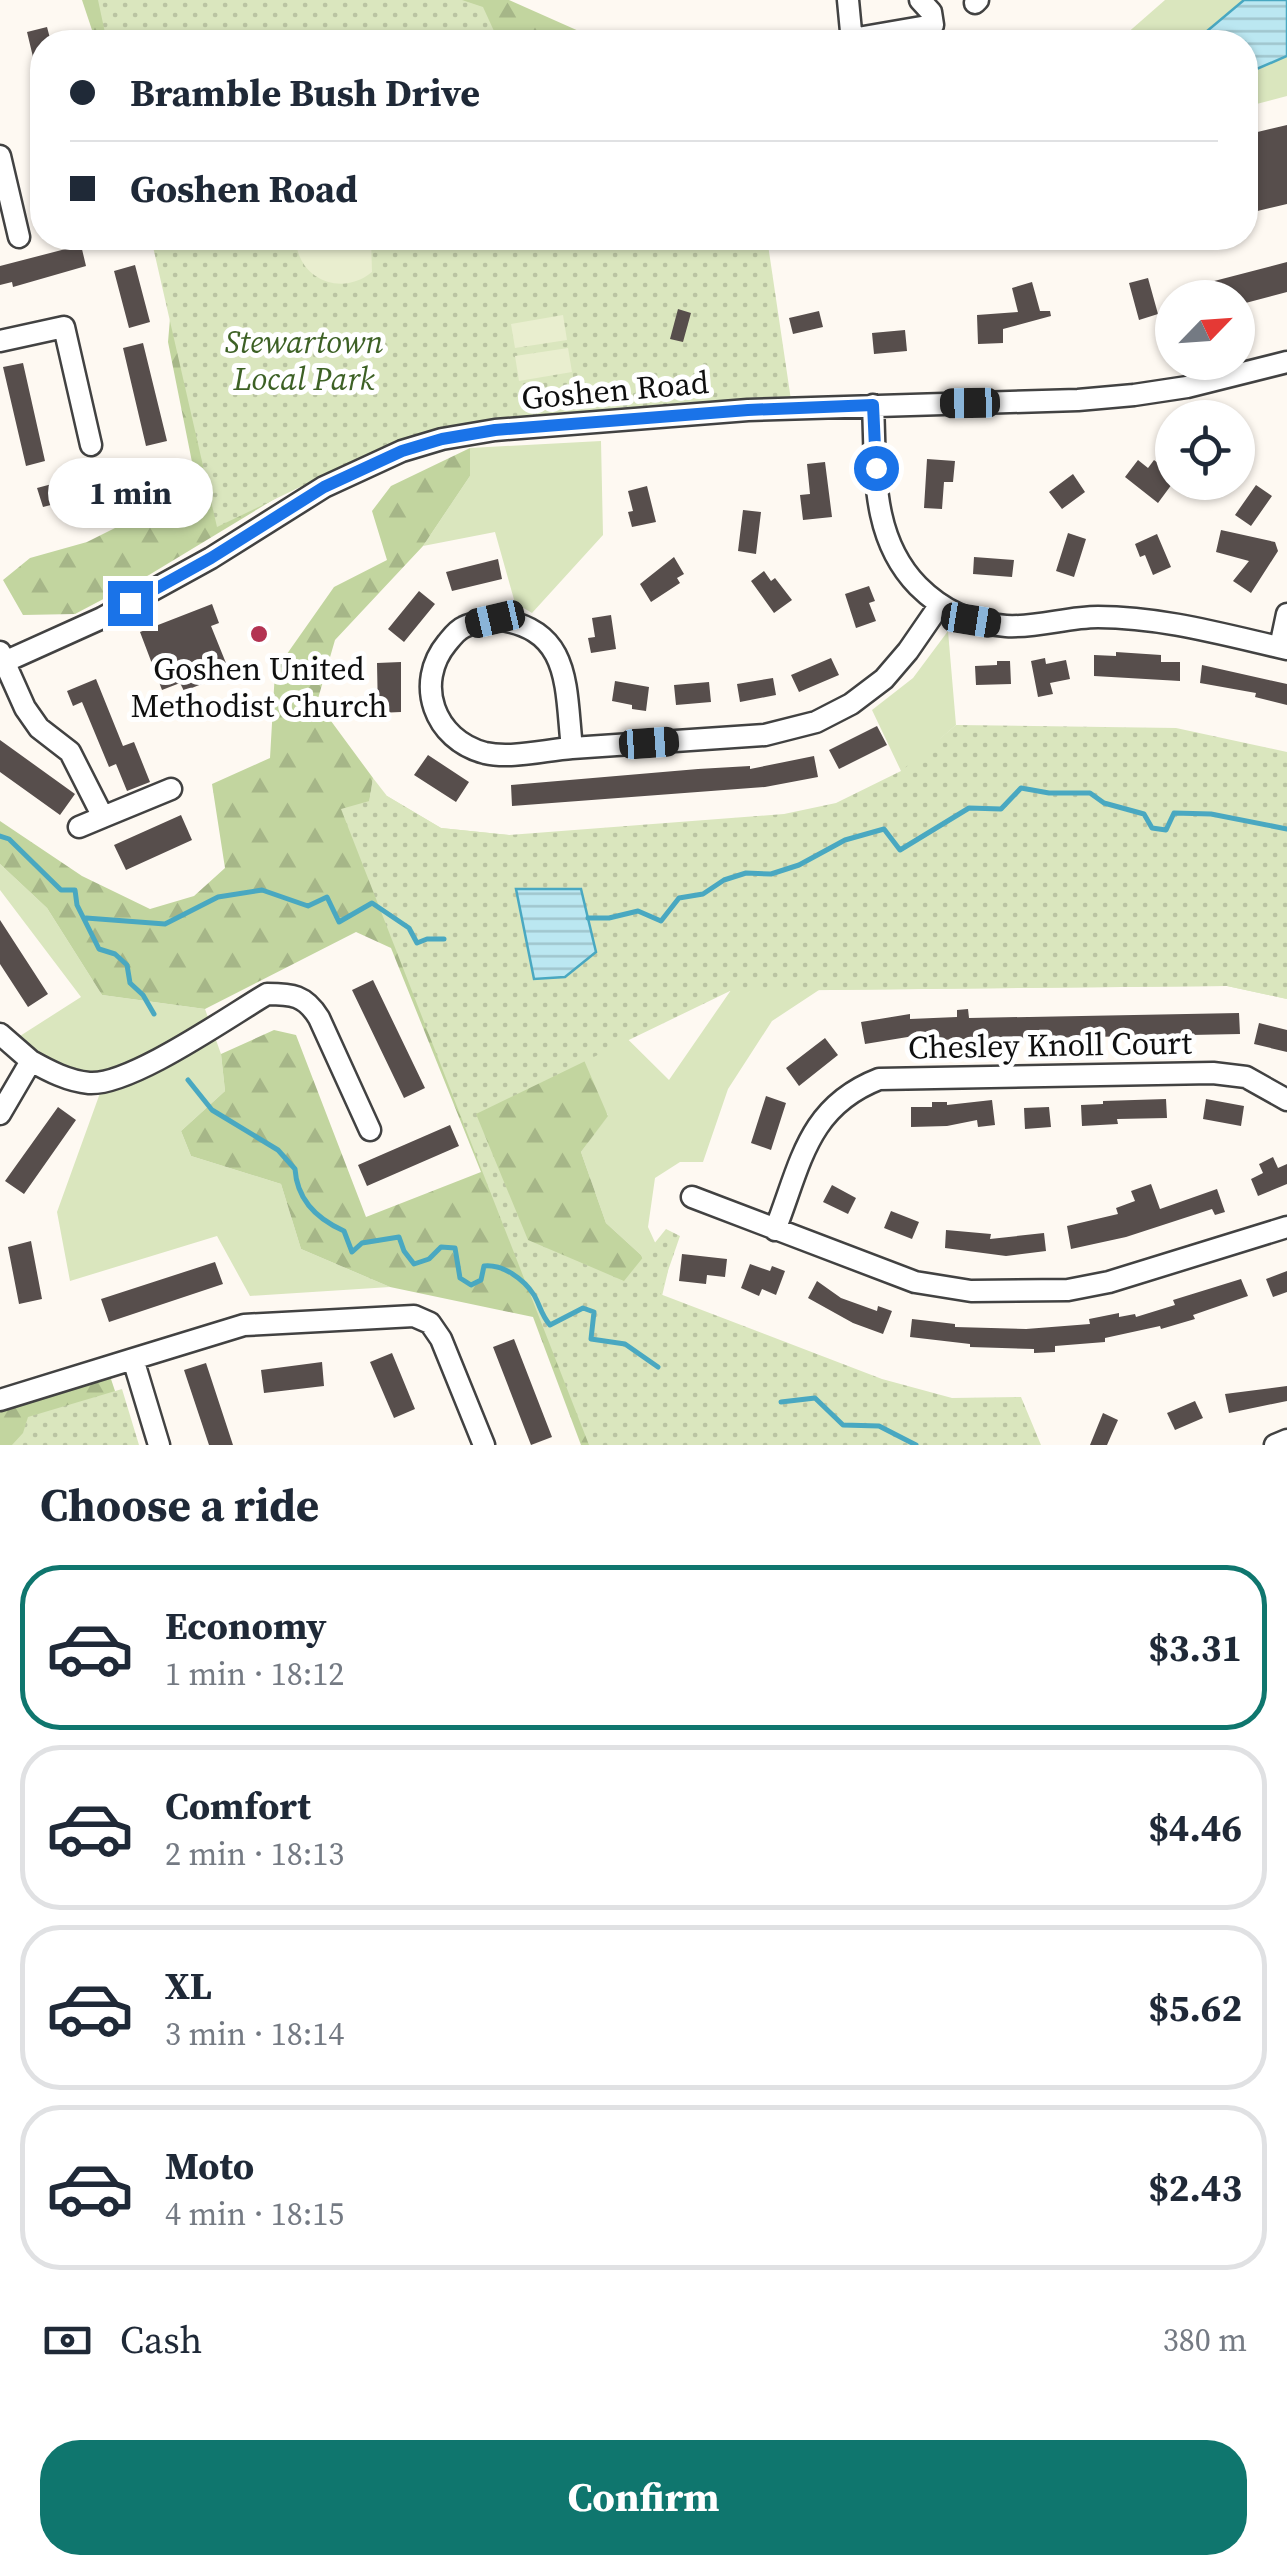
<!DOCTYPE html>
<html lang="en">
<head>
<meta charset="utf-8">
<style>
	body { margin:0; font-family:"Source Serif 4",serif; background:#f2f2f3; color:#1f2937; height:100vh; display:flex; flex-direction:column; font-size:38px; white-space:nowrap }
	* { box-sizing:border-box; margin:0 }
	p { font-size:32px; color:#747a83 }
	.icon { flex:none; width:55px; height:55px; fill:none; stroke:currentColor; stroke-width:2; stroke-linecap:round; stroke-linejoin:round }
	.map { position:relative; height:1445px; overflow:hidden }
	.panel { display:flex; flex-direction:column; background:#fff; flex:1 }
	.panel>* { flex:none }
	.guide { position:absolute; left:30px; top:30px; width:1228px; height:220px; border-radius:40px; box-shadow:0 2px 8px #0004; display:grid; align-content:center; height:220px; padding:0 40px; background:#fff }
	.needle { width:65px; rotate:65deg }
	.tools { position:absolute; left:1155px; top:280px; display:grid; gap:20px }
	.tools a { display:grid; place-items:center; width:100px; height:100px; border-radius:50%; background:#fff; box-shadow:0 2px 8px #0004; font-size:50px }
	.end { position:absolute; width:45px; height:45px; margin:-22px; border:12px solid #1a73e8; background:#fff; box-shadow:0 0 0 5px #fff }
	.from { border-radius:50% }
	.bubble { position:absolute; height:70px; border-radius:35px; background:#fff; box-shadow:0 2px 8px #0004; font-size:32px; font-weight:700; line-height:70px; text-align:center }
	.car { position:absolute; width:30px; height:60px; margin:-30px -15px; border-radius:12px; box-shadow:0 0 8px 2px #0007; background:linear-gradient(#222 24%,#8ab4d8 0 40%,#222 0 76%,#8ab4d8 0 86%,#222 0) }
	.guide b { display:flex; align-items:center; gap:35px; height:95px; font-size:38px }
	.guide b+b { border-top:2px solid #e0e1e3 }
	.guide i { width:25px; height:25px; background:#1f2937 }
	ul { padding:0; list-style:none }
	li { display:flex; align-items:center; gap:30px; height:165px; margin:0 20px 15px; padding:0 20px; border:5px solid #e0e1e3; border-radius:40px }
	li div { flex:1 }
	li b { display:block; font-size:38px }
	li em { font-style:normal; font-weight:700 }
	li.on { border-color:#0f766e }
	li>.icon { width:90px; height:90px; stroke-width:1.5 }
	h2 { padding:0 40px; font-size:45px; line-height:120px }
	.pay { display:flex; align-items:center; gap:25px; height:110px; padding:0 40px; font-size:38px }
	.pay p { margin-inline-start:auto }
	.cta { display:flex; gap:20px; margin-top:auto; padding:20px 40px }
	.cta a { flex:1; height:115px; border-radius:40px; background:#0f766e; color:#fff; font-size:40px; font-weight:700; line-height:115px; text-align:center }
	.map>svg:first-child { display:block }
</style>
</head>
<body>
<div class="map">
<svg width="1287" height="1445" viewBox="0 0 1287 1445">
	<defs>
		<pattern id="forest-firs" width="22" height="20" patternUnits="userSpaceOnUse" patternTransform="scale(2.5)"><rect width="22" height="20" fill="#c2d59f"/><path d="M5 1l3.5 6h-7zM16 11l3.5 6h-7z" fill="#a6b688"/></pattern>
		<pattern id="park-dots" width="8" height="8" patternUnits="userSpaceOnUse" patternTransform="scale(2.5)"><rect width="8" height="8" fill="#dae6be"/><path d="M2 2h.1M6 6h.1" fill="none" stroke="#bac4a2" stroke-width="1.8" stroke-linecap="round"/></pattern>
		<pattern id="water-rules" width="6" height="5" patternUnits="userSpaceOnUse" patternTransform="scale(2.5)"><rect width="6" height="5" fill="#bbe7f1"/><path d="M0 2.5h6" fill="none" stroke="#a0c5cd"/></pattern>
	</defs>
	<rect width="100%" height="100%" fill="#fef9f2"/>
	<path fill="#dae6be" d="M1165 0H1287V96L1245 107V42H1117Z
		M601 441 603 535 532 613 515 603 495 532 423 546 470 476V448Z
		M948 631 956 725 940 739 935 781 901 771 872 710 913 678Z
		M373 778 387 796 441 828 509 835 565 977 669 1080 740 977 1233 946 1287 999 1227 986 819 990 772 1021 728 1089 703 1162H680L655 1178 648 1227 668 1271 662 1296 641 1255 606 1223 581 1152 608 1115 369 803Z
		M0 864 47 908 102 995 205 1009 221 1054 225 1091 181 1131 191 1156 281 1184 301 1249 390 1287 250 1296 217 1236 70 1281 57 1212 104 1082 90 1083 9 1043 81 997 0 890Z"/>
	<path fill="url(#forest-firs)" d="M82 0H509L581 32 582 42H96Z
		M172 295 309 478 149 575 75 614 23 615 3 580 30 558 87 542 197 487 168 342Z
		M470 448V476L423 546 335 640 317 702 373 778 369 803 568 1023 608 1116 581 1152 606 1223 641 1255 662 1296 711 1445H581L533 1317 390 1287 301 1249 281 1184 191 1156 181 1131 225 1091 221 1054 274 1030 296 1035 366 1217 481 1172 391 948 356 932 205 1009 102 995 47 908 0 864V821L82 876 150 909 194 896 225 868 212 784 270 758 275 671 334 587 387 560 372 511 391 486Z
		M107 1367 133 1445H0V1400Z"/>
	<path fill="url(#park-dots)" d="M98 0H462L483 7 499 42H107Z
		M151 238H583L587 246 618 238H767L791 400 617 408 618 418 459 434 303 495 300 487 217 527Z
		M956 725 1176 728 1287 752V999L1227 986 730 991 476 1114 528 1240 624 1281 666 1229 680 1236 660 1294 882 1379 952 1398 1021 1397 1041 1445H589L341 809 387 796 441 828 509 835 784 814 836 803 901 771Z
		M122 1389 139 1445H12L23 1433 28 1417Z"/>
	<path fill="#e9eecf" d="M296 238H371L372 272C341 298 296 278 296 238Z
		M563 315 567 340 515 348 511 324Z
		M568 348 572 372 519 381 515 356Z"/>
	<path fill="url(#water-rules)" stroke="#49a8c1" stroke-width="2.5" d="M1244 0H1287V56L1245 74V42H1194Z
		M516 889H581L596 952 565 977 534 979Z"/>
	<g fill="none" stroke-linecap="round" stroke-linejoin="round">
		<path stroke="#49a8c1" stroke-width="5" d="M0 836 9 839 61 890H75L77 905 99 949 115 954 127 965 130 983 143 995 154 1014
			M86 918 165 924 218 897 262 890 308 906 327 897 339 922 372 903 409 928 417 943 427 939H444
			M588 918H609L638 911 661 921 679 898 703 894 724 880 746 873 771 874 799 865 845 840 884 829 900 850 969 808 1001 809 1021 788 1049 793H1090L1104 803 1144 814 1152 828 1166 830 1174 813 1211 814 1287 829
			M188 1080 212 1110 278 1150 295 1169C297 1200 317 1219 344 1231L352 1252 362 1243 399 1237 404 1251 414 1264 429 1259 441 1247 455 1248 460 1278 471 1285 481 1280 484 1266C503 1264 524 1279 534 1295 540 1305 541 1315 550 1325L583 1308 594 1312 591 1339 625 1344 658 1367
			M781 1402 815 1398 843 1425 879 1426 916 1445"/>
	</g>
	<path fill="#574e4c" d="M47 27 51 42H42V78H38L27 32Z
		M1287 125V204L1245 214V135Z
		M81 245 86 266 13 287 12 282 0 285V266Z
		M1287 262V292L1238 305V298H1194L1191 287Z
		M135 265 150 322 129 328 114 271Z
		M1148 278 1158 314 1139 320 1129 283Z
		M1032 282 1040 311H1050L1051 316 1003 329V343L978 344 977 315 1018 312 1012 288Z
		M678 309 691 313 683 342 670 339Z
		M819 311 823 327 793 334 789 318Z
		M905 330 907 351 874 354 872 333Z
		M143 343 167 441 146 446 123 348Z
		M23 363 45 461 26 466 3 367Z
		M927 459 955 461 953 482H944L942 509 924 508Z
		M1138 460 1148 468 1154 460 1172 474V484L1158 503 1125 477Z
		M134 462 140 482 43 507 37 488Z
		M825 462 832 517 803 520 800 495 810 494 807 464Z
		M1073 474 1085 492 1062 509 1049 492Z
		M1256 485 1272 496 1251 526 1235 515Z
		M647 486 656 522 632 527 628 512 633 511 628 491Z
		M743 510 761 512 756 554 738 551Z
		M1221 530 1275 542 1278 551 1251 593 1233 581 1249 561 1216 552Z
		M1068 533 1086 539 1074 577 1056 571Z
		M1157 534 1171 567 1153 575 1145 555 1140 557 1135 544Z
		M674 557 684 574 677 578 680 583 651 602 640 584Z
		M974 557 1014 560 1012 577 973 574Z
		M498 559 502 579 452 591 446 572Z
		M764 571 771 581 775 578 792 600 774 613 751 581Z
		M869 586 875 601 869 603 876 621 856 628 845 594Z
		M419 591 435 604 404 642 388 629Z
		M212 604 219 623 211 626 230 673 184 691 180 683 162 690 140 632Z
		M611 615 616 649 591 653 588 638 595 637 592 618Z
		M1116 652 1161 655V662H1180V681L1094 676V655L1116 656Z
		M831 658 839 675 799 692 791 675Z
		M1045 658 1046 664 1066 660 1070 679 1050 683 1053 694 1038 697 1031 661Z
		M997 661H1010L1011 684 976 685 975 666 997 665Z
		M401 662V712L378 713 377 663Z
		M1202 665 1287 684V705L1255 697 1256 693 1200 683Z
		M773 678 776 695 740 702 737 684Z
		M96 679 123 746 134 742 150 782 127 791 116 764 109 767 82 702 73 706 67 691Z
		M615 681 649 687 646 711 632 709V705L612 701Z
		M709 682 711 702 676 705 674 685Z
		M877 726 887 745 839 769 829 750Z
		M0 740 75 794 60 815 0 772Z
		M428 755 469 782 456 802 414 775Z
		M814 756 818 777 765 787 512 806 511 785 698 769 750 766V769Z
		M181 815 192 840 126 870 114 845Z
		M0 920 48 994 28 1007 0 964Z
		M373 980 425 1088 404 1098 352 990Z
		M968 1009 969 1018 1239 1013 1240 1034 933 1040 932 1033 865 1044 861 1022 910 1014V1019L957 1017V1010Z
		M1259 1023 1287 1030V1052L1254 1044Z
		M825 1038 838 1055 799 1086 786 1068Z
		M766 1096 786 1103 771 1150 751 1143Z
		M1166 1099 1167 1118 1117 1119 1118 1124 1082 1126 1081 1105 1103 1104V1101Z
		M1206 1099 1244 1106 1241 1126 1203 1119Z
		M992 1100 995 1125 978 1127 977 1120 947 1126 911 1127V1107H932V1102H947V1105Z
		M58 1107 76 1120 24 1194 5 1181Z
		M1049 1107 1051 1127 1025 1129 1024 1108Z
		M450 1125 459 1146 367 1186 358 1165Z
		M1273 1157 1278 1168 1287 1164V1184L1258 1196 1251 1179 1263 1173 1259 1164Z
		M1151 1184 1160 1209 1217 1189 1225 1212 1215 1215 1212 1209 1126 1237 1071 1249 1067 1226 1118 1214 1116 1208 1135 1201 1131 1191Z
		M832 1185 856 1198 848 1214 823 1202Z
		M891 1211 919 1222 912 1239 884 1228Z
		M946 1230 991 1234 990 1239 1044 1233 1046 1251 1006 1256 945 1248Z
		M31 1241 42 1299 19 1304 8 1247Z
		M682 1254 727 1259 725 1277 707 1275 706 1284 679 1281Z
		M215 1262 223 1284 109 1322 101 1299Z
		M750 1264 770 1271 772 1266 785 1271 776 1295 762 1289 759 1296 741 1288Z
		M1287 1271V1292L1273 1297 1266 1279Z
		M1241 1279 1248 1296 1193 1315 1195 1319 1161 1329 1160 1326 1105 1338V1342L1055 1346V1352L1034 1353V1349L970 1347V1344L910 1337 912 1319 955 1324V1327L1026 1329 1090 1324 1089 1319 1119 1313V1317L1135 1314 1136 1317 1175 1305 1173 1300Z
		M817 1281 841 1298 877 1311 878 1306 892 1311 883 1334 853 1323 808 1298Z
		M514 1339 552 1437 531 1445 493 1347Z
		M392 1353 415 1409 394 1418 370 1362Z
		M322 1362 324 1386 264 1393 261 1370Z
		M206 1363 233 1445H209L184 1370Z
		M1287 1386V1401L1229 1413 1225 1394Z
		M1195 1401 1203 1418 1175 1430 1167 1413Z
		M1103 1413 1118 1420 1107 1445H1090Z"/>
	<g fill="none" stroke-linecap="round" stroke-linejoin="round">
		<g stroke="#424242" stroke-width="25">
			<path id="minor" d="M848 0 852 42
				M975 3 978 0
				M852 39 933 25 931 12 920 0
				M0 156 19 237
				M0 341 64 327 91 445
				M873 405C876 469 870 537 918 586 943 611 970 623 1006 626 1037 628 1067 617 1098 617 1162 617 1225 635 1287 649
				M495 619C572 628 565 686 572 748 545 750 511 759 485 753 434 740 414 683 447 643 452 637 457 630 464 627 473 622 485 621 495 619Z
				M1280 647 1287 614
				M0 652 25 708 39 728 70 752 103 817 171 789
				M0 664 102 618 211 558 324 487 402 451 442 439 495 430 748 410 1078 400 1134 395 1187 387 1287 362
				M572 748 765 735 816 722 851 704 884 679 908 651 939 606
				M79 827 103 817
				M0 1034 31 1061 0 1114
				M31 1061C49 1071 68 1081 89 1083 130 1086 228 1017 267 994 292 994 305 995 319 1018L370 1130
				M692 1197 915 1282 971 1291 1068 1290 1109 1282 1287 1227
				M775 1230C801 1164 807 1107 879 1079L1213 1073 1246 1077 1287 1100
				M0 1400 133 1359
				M159 1445 133 1359 244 1325 414 1316 430 1323 441 1339 484 1445
				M1275 1445 1287 1440"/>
		</g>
		<use href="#minor" stroke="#fff" stroke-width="20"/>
	</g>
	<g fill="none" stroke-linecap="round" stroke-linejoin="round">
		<path stroke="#1a73e8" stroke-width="12" d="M130 603 211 558 324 487 402 451 442 439 495 430 748 410 873 405 876 468"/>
	</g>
	<circle fill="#b33352" stroke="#fff" stroke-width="4" cx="259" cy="634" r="10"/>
	<g text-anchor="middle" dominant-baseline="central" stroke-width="10" stroke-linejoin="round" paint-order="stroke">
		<g font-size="32" font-style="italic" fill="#3d6125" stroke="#fff">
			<text x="304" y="342">Stewartown<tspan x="304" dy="37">Local Park</tspan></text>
		</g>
		<g font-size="32" fill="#0f0f0f" stroke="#fff">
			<text transform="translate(615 390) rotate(-5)">Goshen Road</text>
			<text transform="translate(1050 1045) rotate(-1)">Chesley Knoll Court</text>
		</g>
		<g font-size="32" fill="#0f0f0f" stroke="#fff">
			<text x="259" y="669">Goshen United<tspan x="259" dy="37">Methodist Church</tspan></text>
		</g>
	</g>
</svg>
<div class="tools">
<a><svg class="needle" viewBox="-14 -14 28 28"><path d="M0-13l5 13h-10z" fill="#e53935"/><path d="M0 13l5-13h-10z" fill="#747a83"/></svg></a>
<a><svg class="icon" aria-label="locate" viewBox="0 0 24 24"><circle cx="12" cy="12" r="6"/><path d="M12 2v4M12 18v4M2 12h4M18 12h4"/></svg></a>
</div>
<i class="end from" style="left:876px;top:468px"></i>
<i class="end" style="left:130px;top:603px"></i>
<div class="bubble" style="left:48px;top:458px;width:165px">1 min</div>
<i class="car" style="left:970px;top:403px;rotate:269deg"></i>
<i class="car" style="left:495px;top:619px;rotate:257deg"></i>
<i class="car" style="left:971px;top:620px;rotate:99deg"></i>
<i class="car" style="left:649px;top:743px;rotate:86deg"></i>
<div class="guide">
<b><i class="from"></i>Bramble Bush Drive</b>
<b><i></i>Goshen Road</b>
</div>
</div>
<section class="panel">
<h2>Choose a ride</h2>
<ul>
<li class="on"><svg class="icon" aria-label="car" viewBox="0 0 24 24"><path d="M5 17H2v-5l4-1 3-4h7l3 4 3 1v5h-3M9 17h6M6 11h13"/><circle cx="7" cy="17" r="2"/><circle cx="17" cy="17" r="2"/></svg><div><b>Economy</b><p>1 min · 18:12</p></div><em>$3.31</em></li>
<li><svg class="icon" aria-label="car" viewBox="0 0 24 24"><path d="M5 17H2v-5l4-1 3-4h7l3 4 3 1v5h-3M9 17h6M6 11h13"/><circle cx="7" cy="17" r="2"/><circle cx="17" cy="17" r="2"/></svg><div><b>Comfort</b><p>2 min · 18:13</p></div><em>$4.46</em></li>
<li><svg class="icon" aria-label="car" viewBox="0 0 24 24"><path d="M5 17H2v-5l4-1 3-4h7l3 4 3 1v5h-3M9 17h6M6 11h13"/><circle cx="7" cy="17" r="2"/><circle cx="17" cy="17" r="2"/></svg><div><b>XL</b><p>3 min · 18:14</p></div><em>$5.62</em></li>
<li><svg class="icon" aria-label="car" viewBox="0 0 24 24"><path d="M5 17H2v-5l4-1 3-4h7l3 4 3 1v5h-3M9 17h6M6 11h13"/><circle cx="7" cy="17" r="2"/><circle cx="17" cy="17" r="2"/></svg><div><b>Moto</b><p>4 min · 18:15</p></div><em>$2.43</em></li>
</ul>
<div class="pay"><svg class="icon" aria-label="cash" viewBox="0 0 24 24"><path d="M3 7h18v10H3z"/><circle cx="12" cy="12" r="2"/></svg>Cash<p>380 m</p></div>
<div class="cta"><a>Confirm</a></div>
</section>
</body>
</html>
